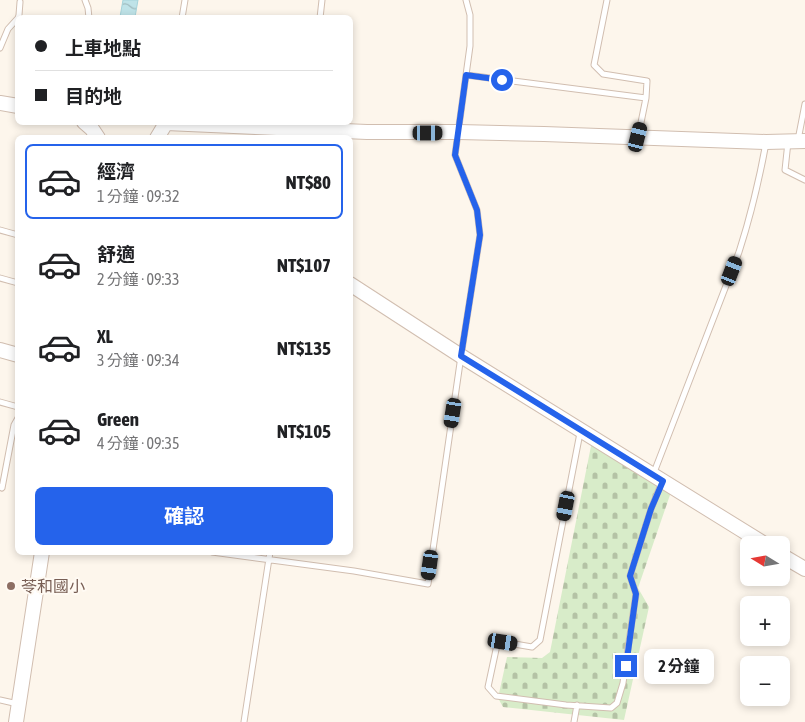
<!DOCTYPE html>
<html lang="zh-TW">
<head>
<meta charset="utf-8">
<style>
	body { margin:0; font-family:"Asap Condensed","Noto Sans TC",sans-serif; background:#f2f2f2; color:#202124; height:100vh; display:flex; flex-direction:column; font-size:19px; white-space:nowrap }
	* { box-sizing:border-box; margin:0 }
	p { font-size:16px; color:#757577 }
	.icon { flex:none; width:28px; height:28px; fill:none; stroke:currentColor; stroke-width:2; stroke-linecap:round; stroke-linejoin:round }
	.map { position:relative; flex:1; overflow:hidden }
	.sheet { position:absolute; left:15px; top:135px; width:338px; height:420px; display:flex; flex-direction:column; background:#fff; border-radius:8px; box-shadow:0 2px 8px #0003 }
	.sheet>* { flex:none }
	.top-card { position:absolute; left:15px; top:15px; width:338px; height:110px; border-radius:8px; box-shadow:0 2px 8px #0003; display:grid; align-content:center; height:110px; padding:0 20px; background:#fff }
	.needle { width:32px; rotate:281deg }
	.tools { position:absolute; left:740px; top:536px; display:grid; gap:10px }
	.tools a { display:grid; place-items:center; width:50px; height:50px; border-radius:8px; background:#fff; box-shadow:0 2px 8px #0003; font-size:25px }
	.end { position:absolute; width:22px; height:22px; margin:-11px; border:6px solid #2563eb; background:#fff; box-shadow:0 0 0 2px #fff }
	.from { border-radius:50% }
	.bubble { position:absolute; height:35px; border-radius:8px; background:#fff; box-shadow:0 2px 8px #0003; font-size:16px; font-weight:700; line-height:35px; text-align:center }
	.car { position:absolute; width:15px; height:30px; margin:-15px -8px; border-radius:6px; box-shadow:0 0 4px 1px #0007; background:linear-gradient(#222 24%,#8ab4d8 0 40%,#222 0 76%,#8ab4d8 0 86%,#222 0) }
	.top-card b { display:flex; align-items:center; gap:18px; height:48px; font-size:19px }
	.top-card b+b { border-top:1px solid #e0e0e0 }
	.top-card i { width:12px; height:12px; background:#202124 }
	ul { padding:9px 0 0; list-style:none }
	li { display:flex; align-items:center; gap:15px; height:75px; margin:0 10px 8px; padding:0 10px; border:2px solid transparent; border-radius:8px }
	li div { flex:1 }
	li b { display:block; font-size:19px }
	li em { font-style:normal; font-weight:700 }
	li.selected { border-color:#2563eb }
	li>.icon { width:45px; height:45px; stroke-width:1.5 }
	.button { display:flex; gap:10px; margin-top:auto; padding:10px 20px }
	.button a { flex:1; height:58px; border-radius:8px; background:#2563eb; color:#fff; font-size:20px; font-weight:700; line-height:58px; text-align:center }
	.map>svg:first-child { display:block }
</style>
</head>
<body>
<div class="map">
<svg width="805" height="722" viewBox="0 0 805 722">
	<defs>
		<pattern id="cemetery-stones" width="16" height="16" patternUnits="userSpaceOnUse" patternTransform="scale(1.25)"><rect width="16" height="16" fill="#d8ecc9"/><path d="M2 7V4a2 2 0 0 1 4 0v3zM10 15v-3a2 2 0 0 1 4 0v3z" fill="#b4c2a5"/></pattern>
		<pattern id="water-waves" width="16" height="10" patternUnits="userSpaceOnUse" patternTransform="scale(1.25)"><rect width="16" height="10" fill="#bfe3e8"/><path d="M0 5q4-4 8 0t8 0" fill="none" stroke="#a0bbbe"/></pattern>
	</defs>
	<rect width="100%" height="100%" fill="#fdf6ec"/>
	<path fill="url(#cemetery-stones)" d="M592 441 671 492 638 588 649 607 624 720 503 707 498 698 507 657 542 658 550 652Z"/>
	<path fill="url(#water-waves)" stroke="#a5d3da" d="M123 0H138L135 17H120Z"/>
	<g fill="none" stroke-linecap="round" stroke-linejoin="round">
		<g stroke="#d1beb0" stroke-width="7">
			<path id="service" d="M85 0 88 8 89 18
				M607 0 594 65 603 74 647 81 646 98 638 137
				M18 18 19 15 20 2
				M182 18 185 0
				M320 18 322 0
				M0 48 8 29 18 18
				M466 75 646 98
				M798 140 805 104
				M788 142 785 170 805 180
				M0 230 18 235
				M0 278 18 283
				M0 402 18 407
				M580 433 540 640 532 647 503 642 497 645 488 687 496 696 566 705 611 708 617 703 623 683 636 594 630 576 651 509 662 482
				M653 475 739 252C751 215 759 181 766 143
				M0 487 2 488 14 425 18 418
				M212 552 354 571 428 584 461 356 480 235 477 210 455 155 470 46V15L466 0
				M0 700 18 704
				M244 722 270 552
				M574 722 577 705"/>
		</g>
		<g stroke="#d1beb0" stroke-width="16">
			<path id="tertiary" d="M0 103 18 106
				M84 122 92 129 98 138
				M157 138 166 123 367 132H459L544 134 766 142 805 141
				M350 284 461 356 766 545
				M0 350 18 355
				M781 555 805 569
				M16 722 42 552"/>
		</g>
		<use href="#service" stroke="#fff" stroke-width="5"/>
		<use href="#tertiary" stroke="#fff" stroke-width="14"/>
	</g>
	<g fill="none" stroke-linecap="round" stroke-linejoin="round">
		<path stroke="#2563eb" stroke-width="6" d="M502 80 466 75 455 155 477 210 480 235 461 356 663 481 651 509 630 576 636 594 626 666"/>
	</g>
	<circle fill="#8d6e63" stroke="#fffaf3" stroke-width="2" cx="11" cy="586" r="5"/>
	<g text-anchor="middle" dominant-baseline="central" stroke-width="4" stroke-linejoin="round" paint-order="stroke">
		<g font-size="16" fill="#785e54" stroke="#fffaf3" text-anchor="start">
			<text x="21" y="586">苓和國小</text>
		</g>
	</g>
</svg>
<div class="tools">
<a><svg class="needle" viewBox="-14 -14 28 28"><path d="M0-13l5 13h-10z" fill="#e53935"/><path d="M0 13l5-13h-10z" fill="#757577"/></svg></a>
<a>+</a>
<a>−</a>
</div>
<i class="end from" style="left:502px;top:80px"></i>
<i class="end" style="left:626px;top:666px"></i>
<div class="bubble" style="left:644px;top:649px;width:70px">2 分鐘</div>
<i class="car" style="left:428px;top:133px;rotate:90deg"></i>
<i class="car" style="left:638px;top:137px;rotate:14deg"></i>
<i class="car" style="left:732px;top:271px;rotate:21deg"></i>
<i class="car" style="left:453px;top:413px;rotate:189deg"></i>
<i class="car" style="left:566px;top:506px;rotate:191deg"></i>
<i class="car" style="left:430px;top:565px;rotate:188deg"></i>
<i class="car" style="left:503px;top:642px;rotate:99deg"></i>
<div class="top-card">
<b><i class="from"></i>上車地點</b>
<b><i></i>目的地</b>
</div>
<section class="sheet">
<ul>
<li class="selected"><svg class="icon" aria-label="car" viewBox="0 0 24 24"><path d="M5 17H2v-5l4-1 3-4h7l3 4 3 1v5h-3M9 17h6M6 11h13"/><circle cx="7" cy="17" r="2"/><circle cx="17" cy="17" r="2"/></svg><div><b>經濟</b><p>1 分鐘 · 09:32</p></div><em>NT$80</em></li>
<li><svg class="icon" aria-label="car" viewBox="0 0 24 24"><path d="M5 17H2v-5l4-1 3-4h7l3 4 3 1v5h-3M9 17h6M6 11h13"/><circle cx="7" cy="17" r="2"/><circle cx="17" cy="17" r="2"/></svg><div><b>舒適</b><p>2 分鐘 · 09:33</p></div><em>NT$107</em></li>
<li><svg class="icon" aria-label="car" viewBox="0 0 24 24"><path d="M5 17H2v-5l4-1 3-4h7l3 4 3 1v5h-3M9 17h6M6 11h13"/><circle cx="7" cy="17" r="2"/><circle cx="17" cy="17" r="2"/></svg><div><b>XL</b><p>3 分鐘 · 09:34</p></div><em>NT$135</em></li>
<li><svg class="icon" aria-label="car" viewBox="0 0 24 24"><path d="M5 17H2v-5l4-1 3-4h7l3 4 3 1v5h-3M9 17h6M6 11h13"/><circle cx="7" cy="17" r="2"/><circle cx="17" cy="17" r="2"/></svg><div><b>Green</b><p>4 分鐘 · 09:35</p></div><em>NT$105</em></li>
</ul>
<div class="button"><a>確認</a></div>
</section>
</div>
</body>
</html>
